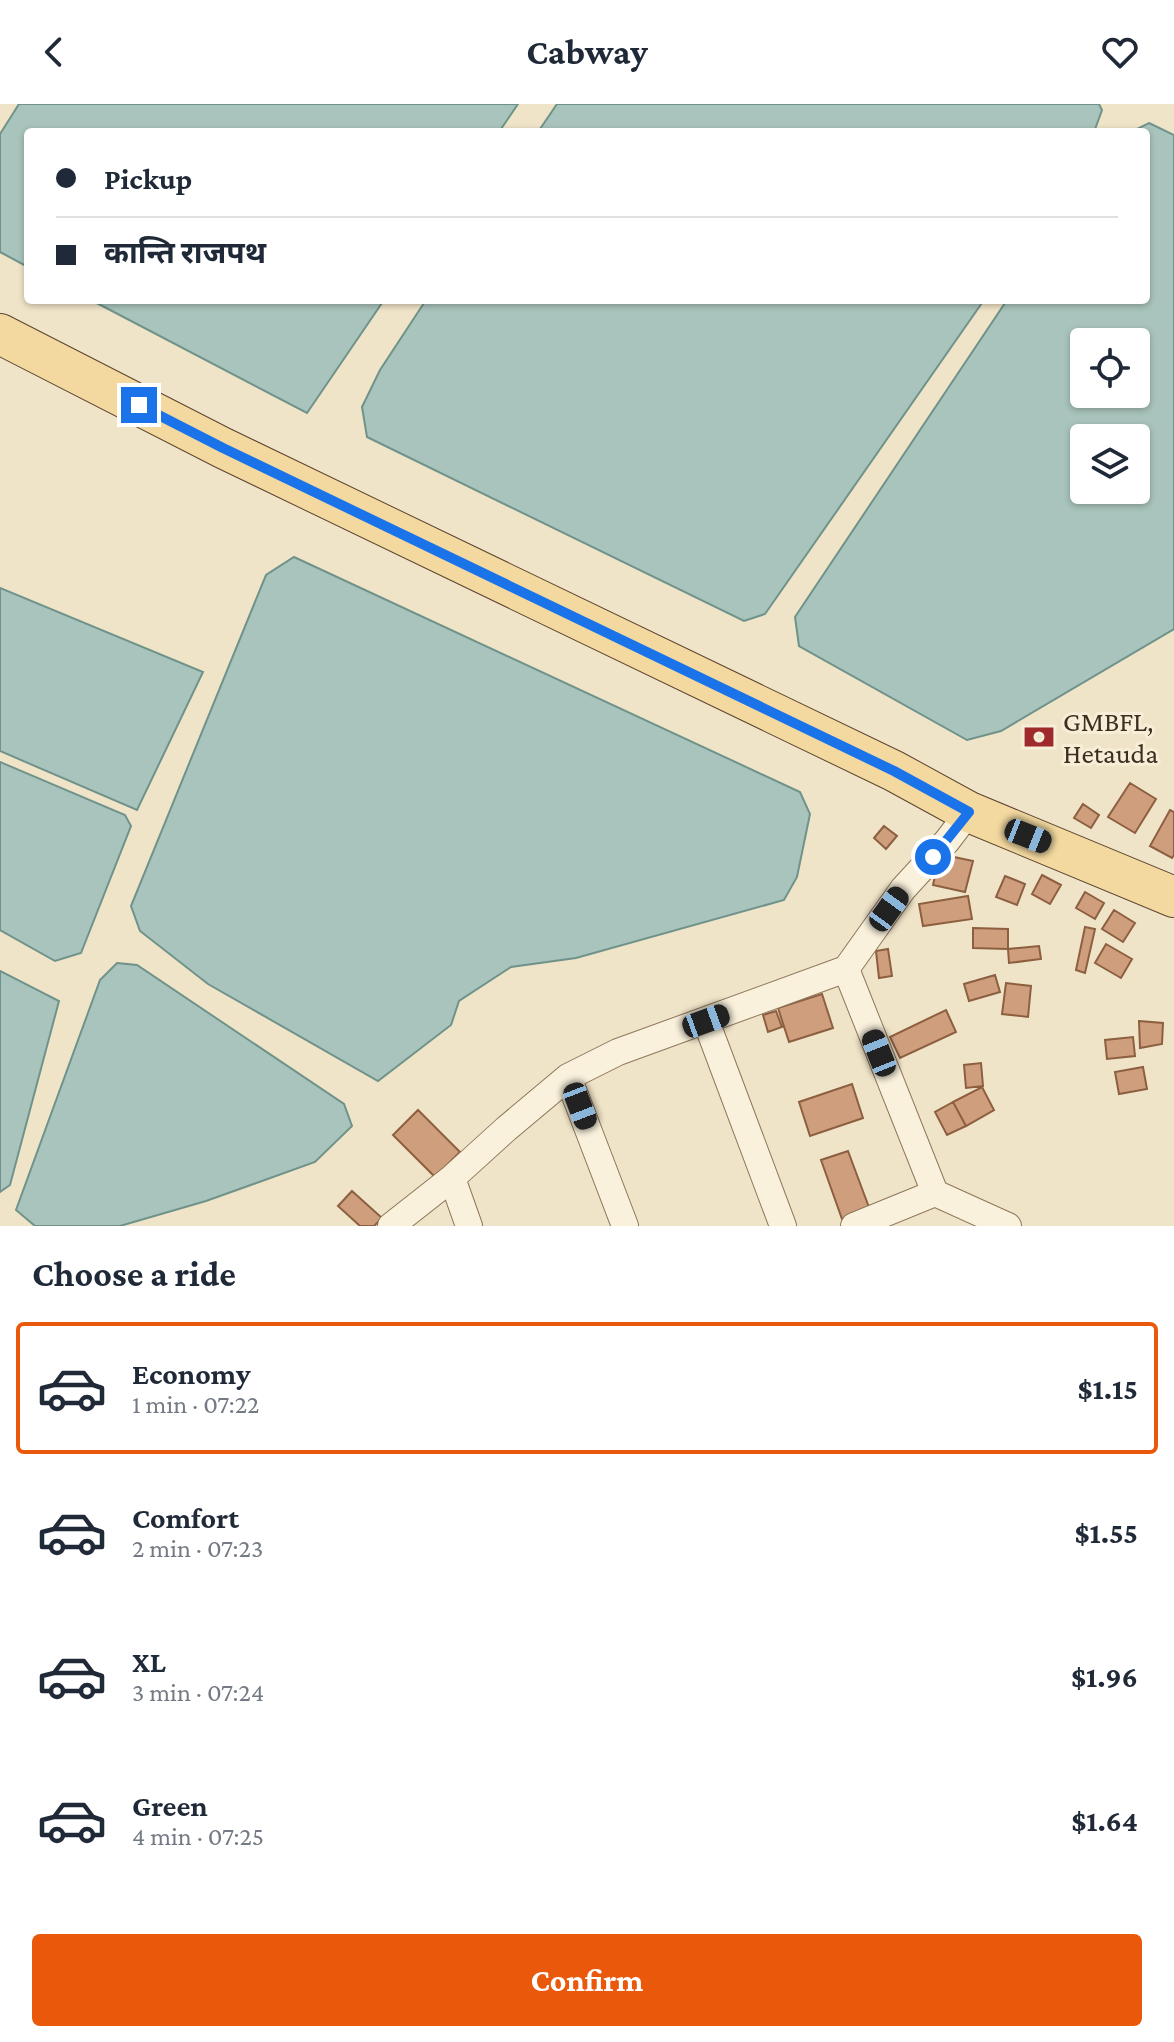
<!DOCTYPE html>
<html lang="en">
<head>
<meta charset="utf-8">
<style>
	body { margin:0; font-family:"Crimson Pro","Noto Sans Devanagari",serif; background:#f2f2f3; color:#1f2937; height:100vh; display:flex; flex-direction:column; font-size:30px; white-space:nowrap }
	* { box-sizing:border-box; margin:0 }
	p { font-size:26px; color:#747a83 }
	.icon { flex:none; width:44px; height:44px; fill:none; stroke:currentColor; stroke-width:2; stroke-linecap:round; stroke-linejoin:round }
	.map { position:relative; height:1122px; overflow:hidden }
	.panel { display:flex; flex-direction:column; background:#fff; flex:1 }
	.panel>* { flex:none }
	.banner { position:absolute; left:24px; top:24px; width:1126px; height:176px; border-radius:8px; box-shadow:0 2px 6px #0004; display:grid; align-content:center; height:176px; padding:0 32px; background:#fff }
	.buttons { position:absolute; left:1070px; top:224px; display:grid; gap:16px }
	.buttons a { display:grid; place-items:center; width:80px; height:80px; border-radius:8px; background:#fff; box-shadow:0 2px 6px #0004; font-size:40px }
	.end { position:absolute; width:36px; height:36px; margin:-18px; border:10px solid #1a73e8; background:#fff; box-shadow:0 0 0 4px #fff }
	.from { border-radius:50% }
	.car { position:absolute; width:24px; height:48px; margin:-24px -12px; border-radius:10px; box-shadow:0 0 6px 2px #0007; background:linear-gradient(#222 24%,#8ab4d8 0 40%,#222 0 76%,#8ab4d8 0 86%,#222 0) }
	.banner b { display:flex; align-items:center; gap:28px; height:76px; font-size:30px }
	.banner b+b { border-top:2px solid #e0e1e3 }
	.banner i { width:20px; height:20px; background:#1f2937 }
	ul { padding:0; list-style:none }
	li { display:flex; align-items:center; gap:24px; height:132px; margin:0 16px 12px; padding:0 16px; border:4px solid transparent; border-radius:8px }
	li div { flex:1 }
	li b { display:block; font-size:30px }
	li em { font-style:normal; font-weight:700 }
	li.active { border-color:#ea580c }
	li>.icon { width:72px; height:72px; stroke-width:1.5 }
	h2 { padding:0 32px; font-size:36px; line-height:96px }
	.action { display:flex; gap:16px; margin-top:auto; padding:16px 32px }
	.action a { flex:1; height:92px; border-radius:8px; background:#ea580c; color:#fff; font-size:32px; font-weight:700; line-height:92px; text-align:center }
	header { display:flex; justify-content:space-between; align-items:center; height:104px; padding:0 32px; background:#fff; font-size:36px; font-weight:700 }
	.map>svg:first-child { display:block }
</style>
</head>
<body>
<header><svg class="icon" aria-label="back" viewBox="0 0 24 24"><path d="M15 5l-7 7 7 7"/></svg>Cabway<svg class="icon" aria-label="heart" viewBox="0 0 24 24"><path d="M12 20l-8-8c-3-5 5-10 8-4 3-6 11-1 8 4z"/></svg></header>
<div class="map">
<svg width="1174" height="1122" viewBox="0 0 1174 1122">
	<rect width="100%" height="100%" fill="#f0e4c8"/>
	<path fill="#a9c4bc" stroke="#6f938a" stroke-width="2" fill-rule="evenodd" d="M19 0H518L499 28H28V163L0 148V30Z
		M557 0H1099L1102 6 1094 28H538Z
		M1149 19 1174 31V525L1001 627 967 636 799 542 795 513 1007 196H1146V28H1131ZM1084 238H1136V290H1084ZM1084 334H1136V386H1084Z
		M91 196H384L307 309Z
		M426 196H984L765 510 744 517 367 333 362 303 380 266Z
		M294 453 800 688 810 710 797 773 784 796 576 854 511 863 459 897 451 921 378 977 208 880 140 827 131 802 266 471Z
		M0 484 203 568 137 706 0 647Z
		M0 658 125 711 131 722 81 849 55 857 0 826Z
		M117 859 137 861 344 1000 352 1022 315 1058 206 1097 120 1122H35L16 1106 100 876Z
		M0 867 59 897 10 1081 0 1088Z"/>
	<path fill="#cf9f7d" stroke="#8d5f41" stroke-width="2" d="M1130 679 1156 695 1135 729 1108 713Z
		M1083 700 1099 711 1091 724 1074 714Z
		M1170 706 1174 708V751L1172 754 1150 742Z
		M884 722 897 732 886 745 874 734Z
		M940 750 973 757 965 788 933 781Z
		M1042 771 1061 781 1050 800 1032 790Z
		M1005 772 1025 780 1017 801 996 793Z
		M1085 788 1104 799 1095 815 1076 804Z
		M968 792 972 815 923 822 919 800Z
		M1114 806 1135 819 1123 838 1102 825Z
		M1085 823 1095 825 1085 869 1076 866Z
		M973 824 1008 825V845L973 844Z
		M1106 840 1132 855 1121 874 1095 859Z
		M1039 842 1041 855 1009 859 1008 845Z
		M888 845 892 872 879 874 876 847Z
		M995 871 1000 888 969 897 964 880Z
		M1006 879 1031 882 1028 913 1002 910Z
		M822 890 833 924 789 938 778 904Z
		M946 906 956 928 900 954 890 933Z
		M776 907 782 923 768 928 763 911Z
		M1139 917 1163 919 1162 940 1140 944Z
		M1133 933 1135 952 1107 955 1105 936Z
		M981 959 983 982 966 984 964 961Z
		M1143 963 1147 985 1119 990 1115 968Z
		M852 980 863 1014 810 1032 799 998Z
		M982 983 994 1006 966 1022 953 998Z
		M953 998 966 1022 947 1031 935 1008Z
		M418 1006 460 1048 435 1073 393 1031Z
		M848 1047 870 1106 842 1115 821 1056Z
		M352 1087 382 1114 374 1122H360L338 1102Z"/>
	<g fill="none" stroke-linecap="round" stroke-linejoin="round">
		<g stroke="#8d765c" stroke-width="28">
			<path id="street" d="M846 865 903 785 947 737 969 708
				M706 917 783 1122
				M568 973 625 1122
				M452 1074 506 1025 568 973 618 948 846 865 935 1089
				M391 1122 452 1074 469 1122
				M854 1122 935 1089 1008 1122"/>
		</g>
		<g stroke="#5b4430" stroke-width="42">
			<path id="primary" d="M0 230 223 344 894 667 969 708 1174 793"/>
		</g>
		<use href="#street" stroke="#faf1dc" stroke-width="26"/>
		<use href="#primary" stroke="#f3d9a0" stroke-width="40"/>
	</g>
	<g fill="none" stroke-linecap="round" stroke-linejoin="round">
		<path stroke="#1a73e8" stroke-width="10" d="M139 301 223 344 894 667 969 708 933 753"/>
	</g>
	<defs>
		<g id="bank-bare" transform="scale(2.4)"><path d="M-6-4H6V4H-6ZM0-2.3a2.3 2.3 0 1 0 0 4.6a2.3 2.3 0 1 0 0-4.6Z" fill="#9e2a2b" stroke="#f7eed8" stroke-width="2.5" paint-order="stroke"/></g>
	</defs>
	<g fill-rule="evenodd">
		<use href="#bank-bare" x="1039" y="633"/>
	</g>
	<g text-anchor="middle" dominant-baseline="central" stroke-width="6" stroke-linejoin="round" paint-order="stroke">
		<g font-size="28" fill="#3d2e20" stroke="#f7eed8" text-anchor="start">
			<text x="1063" y="617">GMBFL,<tspan x="1063" dy="32">Hetauda</tspan></text>
		</g>
	</g>
</svg>
<div class="buttons">
<a><svg class="icon" aria-label="locate" viewBox="0 0 24 24"><circle cx="12" cy="12" r="6"/><path d="M12 2v4M12 18v4M2 12h4M18 12h4"/></svg></a>
<a><svg class="icon" aria-label="layers" viewBox="0 0 24 24"><path d="M12 4l9 5-9 5-9-5zM3 14l9 5 9-5"/></svg></a>
</div>
<i class="end from" style="left:933px;top:753px"></i>
<i class="end" style="left:139px;top:301px"></i>
<i class="car" style="left:1028px;top:732px;rotate:112deg"></i>
<i class="car" style="left:889px;top:805px;rotate:36deg"></i>
<i class="car" style="left:706px;top:917px;rotate:70deg"></i>
<i class="car" style="left:879px;top:949px;rotate:338deg"></i>
<i class="car" style="left:580px;top:1002px;rotate:159deg"></i>
<div class="banner">
<b><i class="from"></i>Pickup</b>
<b><i></i>कान्ति राजपथ</b>
</div>
</div>
<section class="panel">
<h2>Choose a ride</h2>
<ul>
<li class="active"><svg class="icon" aria-label="car" viewBox="0 0 24 24"><path d="M5 17H2v-5l4-1 3-4h7l3 4 3 1v5h-3M9 17h6M6 11h13"/><circle cx="7" cy="17" r="2"/><circle cx="17" cy="17" r="2"/></svg><div><b>Economy</b><p>1 min · 07:22</p></div><em>$1.15</em></li>
<li><svg class="icon" aria-label="car" viewBox="0 0 24 24"><path d="M5 17H2v-5l4-1 3-4h7l3 4 3 1v5h-3M9 17h6M6 11h13"/><circle cx="7" cy="17" r="2"/><circle cx="17" cy="17" r="2"/></svg><div><b>Comfort</b><p>2 min · 07:23</p></div><em>$1.55</em></li>
<li><svg class="icon" aria-label="car" viewBox="0 0 24 24"><path d="M5 17H2v-5l4-1 3-4h7l3 4 3 1v5h-3M9 17h6M6 11h13"/><circle cx="7" cy="17" r="2"/><circle cx="17" cy="17" r="2"/></svg><div><b>XL</b><p>3 min · 07:24</p></div><em>$1.96</em></li>
<li><svg class="icon" aria-label="car" viewBox="0 0 24 24"><path d="M5 17H2v-5l4-1 3-4h7l3 4 3 1v5h-3M9 17h6M6 11h13"/><circle cx="7" cy="17" r="2"/><circle cx="17" cy="17" r="2"/></svg><div><b>Green</b><p>4 min · 07:25</p></div><em>$1.64</em></li>
</ul>
<div class="action"><a>Confirm</a></div>
</section>
</body>
</html>
